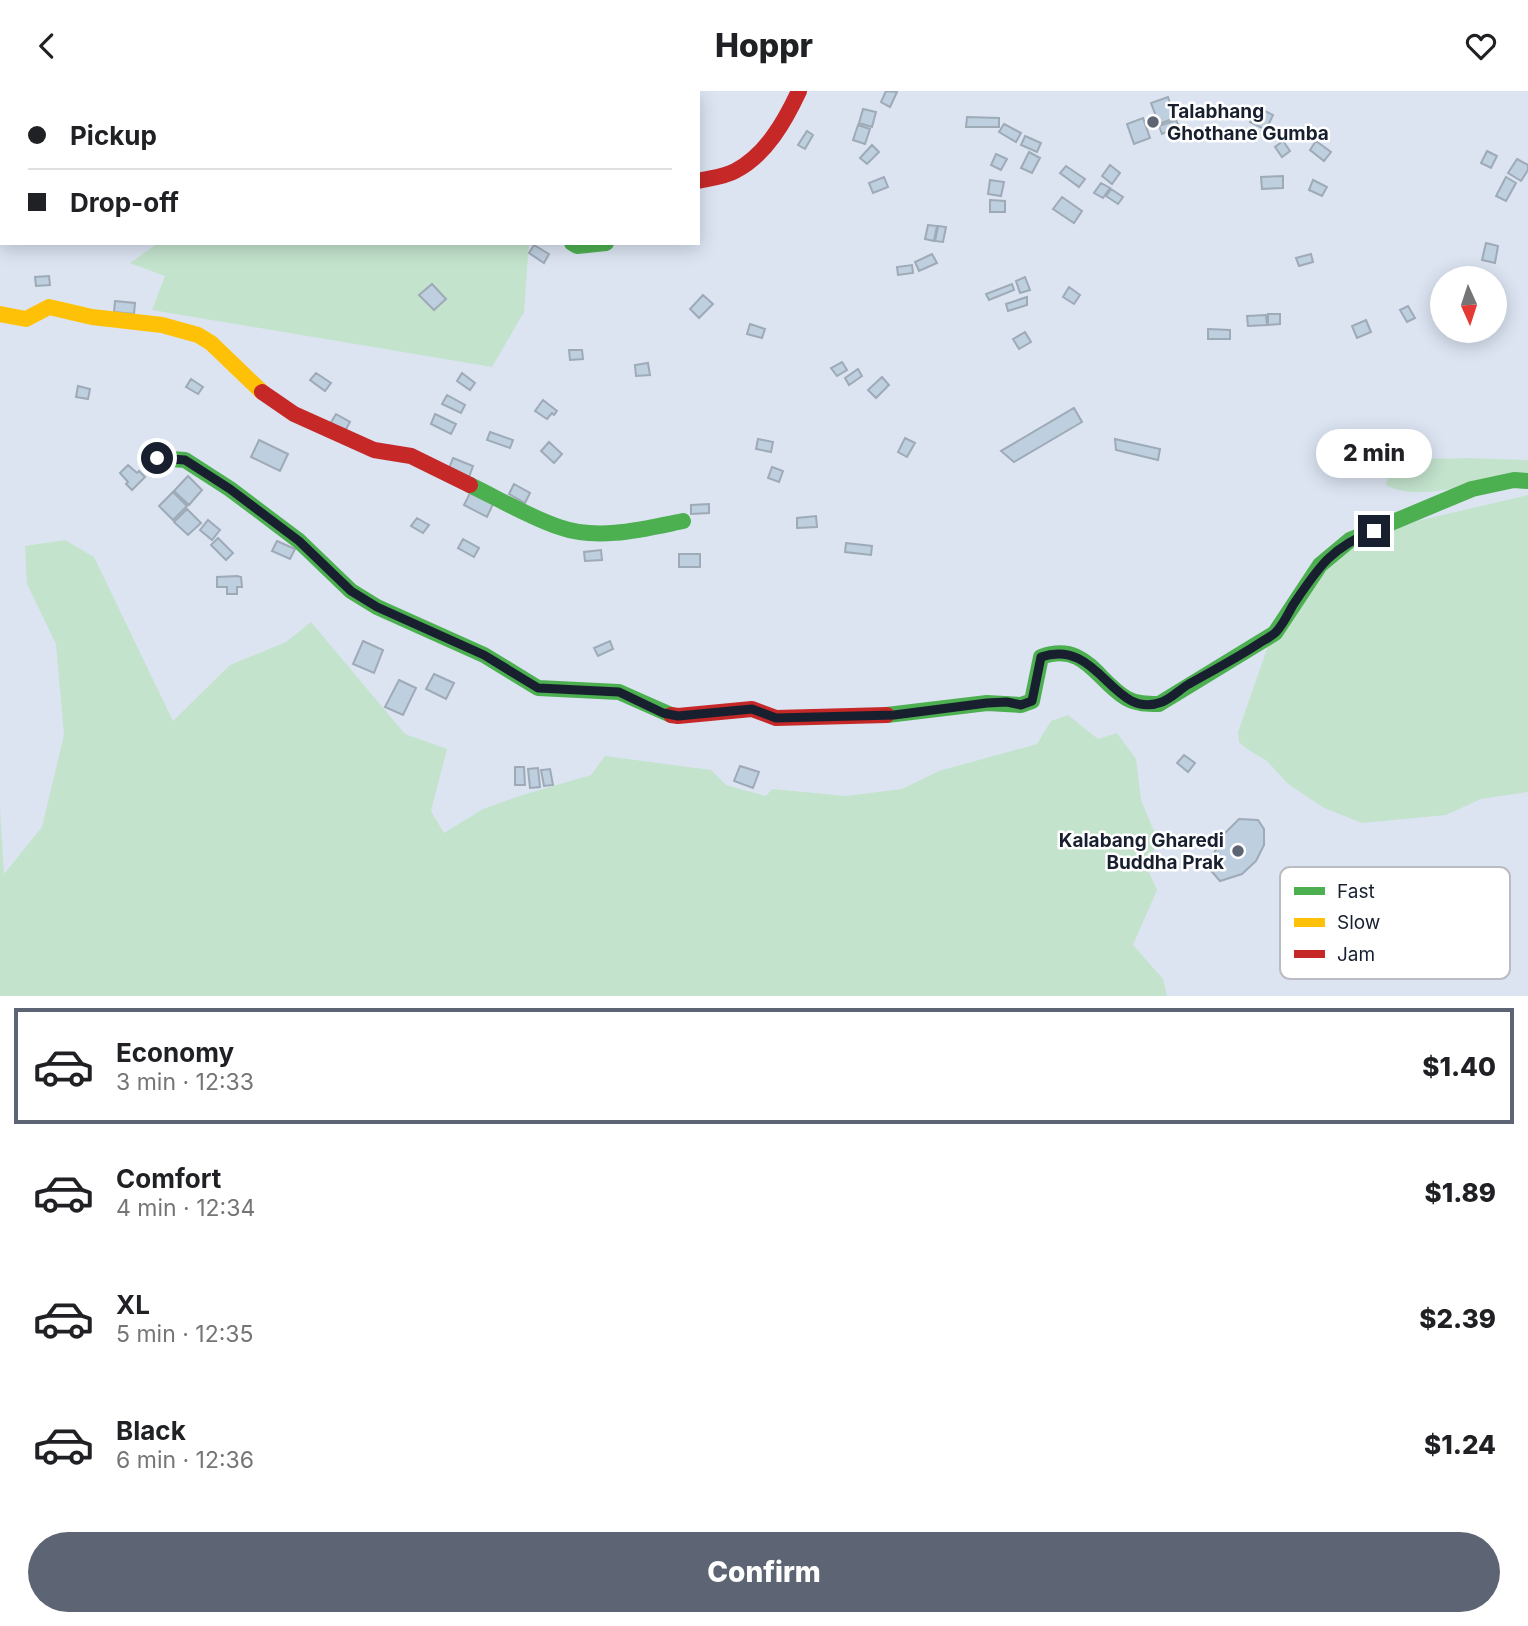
<!DOCTYPE html>
<html lang="en">
<head>
<meta charset="utf-8">
<style>
	body { margin:0; font-family:Inter,sans-serif; background:#f2f2f2; color:#202124; height:100vh; display:flex; flex-direction:column; font-size:26px; white-space:nowrap }
	* { box-sizing:border-box; margin:0 }
	p { font-size:23px; color:#757577 }
	.icon { flex:none; width:38px; height:38px; fill:none; stroke:currentColor; stroke-width:2; stroke-linecap:round; stroke-linejoin:round }
	.map { position:relative; height:905px; overflow:hidden }
	.panel { display:flex; flex-direction:column; background:#fff; flex:1 }
	.panel>* { flex:none }
	.top-card { position:absolute; left:0px; top:0px; width:700px; height:154px; box-shadow:0 4px 18px #0003; display:grid; align-content:center; height:154px; padding:0 28px; background:#fff }
	.needle { width:46px; rotate:177deg }
	.fabs { position:absolute; left:1430px; top:175px; display:grid; gap:14px }
	.fabs a { display:grid; place-items:center; width:77px; height:77px; border-radius:50%; background:#fff; box-shadow:0 4px 18px #0003; font-size:35px }
	.end { position:absolute; width:32px; height:32px; margin:-16px; border:9px solid #182030; background:#fff; box-shadow:0 0 0 4px #fff }
	.from { border-radius:50% }
	.bubble { position:absolute; height:49px; border-radius:24px; background:#fff; box-shadow:0 4px 18px #0003; font-size:23px; font-weight:800; line-height:49px; text-align:center }
	.top-card b { display:flex; align-items:center; gap:24px; height:66px; font-size:26px }
	.top-card b+b { border-top:2px solid #e0e0e0 }
	.top-card i { width:18px; height:18px; background:#202124 }
	ul { padding:12px 0 0; list-style:none }
	li { display:flex; align-items:center; gap:21px; height:116px; margin:0 14px 10px; padding:0 14px; border:4px solid transparent; border-radius:0px }
	li div { flex:1 }
	li b { display:block; font-size:26px }
	li em { font-style:normal; font-weight:800 }
	li.active { border-color:#5d6574 }
	li>.icon { width:63px; height:63px; stroke-width:1.5 }
	.cta { display:flex; gap:14px; margin-top:auto; padding:14px 28px }
	.cta a { flex:1; height:80px; border-radius:42px; background:#5d6574; color:#fff; font-size:28px; font-weight:800; line-height:80px; text-align:center }
	header { display:flex; justify-content:space-between; align-items:center; height:91px; padding:0 28px; background:#fff; font-size:32px; font-weight:800 }
	.map>svg:first-child { display:block }
</style>
</head>
<body>
<header><svg class="icon" aria-label="back" viewBox="0 0 24 24"><path d="M15 5l-7 7 7 7"/></svg>Hoppr<svg class="icon" aria-label="heart" viewBox="0 0 24 24"><path d="M12 20l-8-8c-3-5 5-10 8-4 3-6 11-1 8 4z"/></svg></header>
<div class="map">
<svg width="1528" height="905" viewBox="0 0 1528 905">
	<rect width="100%" height="100%" fill="#dce4f2"/>
	<path fill="#c3e3cd" d="M158 152H529L524 221 492 276 152 219 165 185 130 172Z
		M1466 367 1528 369V382L1522 381C1486 389 1419 413 1386 394 1392 361 1440 369 1466 367Z
		M1528 404V701L1481 708 1446 724 1362 732 1324 717 1288 693 1267 670 1247 658 1239 651 1238 641 1268 555 1318 467 1417 430Z
		M65 449 94 466 173 630 230 574 286 551 311 531 405 643 447 658 431 720 444 742 483 718 516 706 591 684 605 665 711 679 726 694 766 705 772 698 846 705 902 698 939 680 1037 653 1051 630 1068 624 1098 648 1117 642 1136 668 1141 709 1158 750 1146 775 1157 799 1133 854 1163 888 1167 905H0V717L4 783 42 736 64 644 56 553 27 493 25 455Z"/>
	<path fill="#becfe0" stroke="#9eaab6" stroke-width="2" d="M886 0 897 1 890 16 881 11Z
		M1168 6 1175 27 1159 33 1151 12Z
		M1257 16 1273 24 1266 39 1250 31Z
		M863 18 876 21 872 36 859 32Z
		M967 26 999 27V36H966Z
		M1143 27 1150 47 1134 53 1127 33Z
		M1176 29 1179 36 1162 43 1159 35Z
		M1004 33 1021 42 1016 51 999 41Z
		M858 34 870 38 865 53 853 49Z
		M807 40 813 44 805 58 798 54Z
		M1025 45 1041 52 1037 61 1021 54Z
		M1283 50 1290 60 1282 66 1275 56Z
		M1316 50 1331 61 1324 70 1310 59Z
		M872 54 879 61 867 73 860 67Z
		M1487 60 1497 65 1491 77 1481 72Z
		M1029 61 1040 67 1032 82 1021 77Z
		M996 63 1007 68 1001 79 991 74Z
		M1517 68 1528 74V79L1521 90 1508 82Z
		M1110 74 1120 82 1112 93 1102 85Z
		M1066 75 1085 88 1079 96 1060 82Z
		M1283 85V97L1262 98 1261 86Z
		M884 86 888 96 873 102 869 92Z
		M1506 86 1516 92 1506 110 1496 105Z
		M990 89 1004 91 1001 105 988 103Z
		M1313 89 1327 96 1322 105 1309 99Z
		M1101 92 1110 97 1103 107 1094 102Z
		M1111 98 1123 106 1118 113 1106 105Z
		M1062 106 1082 120 1074 132 1053 118Z
		M990 109 1005 110V121H990Z
		M928 134 937 135 934 150 925 148Z
		M938 135 946 136 943 151 935 150Z
		M1486 152 1498 155 1495 172 1482 169Z
		M534 154 549 163 544 172 529 162Z
		M932 163 937 172 919 180 915 171Z
		M1311 163 1313 171 1299 175 1296 167Z
		M912 174 913 182 898 184 897 176Z
		M49 185 50 194 36 195 35 186Z
		M1025 186 1030 199 1020 202 1016 190Z
		M432 193 446 208 434 219 419 204Z
		M1012 193 1014 199 989 209 986 203Z
		M1069 196 1080 204 1074 213 1063 206Z
		M703 204 713 213 699 227 690 218Z
		M1027 206V214L1008 220 1006 213Z
		M115 210 135 212 134 223 114 221Z
		M1408 215 1415 227 1407 231 1400 219Z
		M1268 223H1280V233L1268 234Z
		M1266 224 1267 234 1248 235 1247 225Z
		M1366 229 1371 241 1357 247 1352 235Z
		M750 233 765 238 762 247 747 243Z
		M1208 238 1230 239V248H1208Z
		M1025 241 1031 251 1019 258 1013 248Z
		M569 259H582L583 268 570 269Z
		M842 271 847 279 837 285 831 277Z
		M648 272 650 284 636 285 635 274Z
		M858 278 862 285 849 294 845 287Z
		M316 282 331 292 325 300 310 289Z
		M462 282 475 292 470 299 457 290Z
		M882 286 889 294 876 307 868 299Z
		M191 288 203 296 198 303 186 296Z
		M78 295 90 298 88 308 76 306Z
		M447 304 465 314 461 322 442 313Z
		M543 309 557 320 554 324 552 322 547 328 535 320Z
		M1074 317 1082 331 1014 371 1001 360Z
		M336 323 350 331 345 340 330 333Z
		M435 323 456 333 451 343 431 333Z
		M490 341 513 349 510 357 487 349Z
		M905 347 915 352 907 366 898 361Z
		M758 348 773 351 771 361 756 358Z
		M1115 348 1160 358 1158 369 1116 359Z
		M259 349 288 363 280 380 251 366Z
		M549 351 562 363 554 372 541 360Z
		M453 367 473 375 469 386 449 377Z
		M128 374 137 382 139 380 145 386 132 399 126 393 128 391 120 382Z
		M772 376 783 380 779 391 768 387Z
		M188 385 202 399 189 414 174 400Z
		M514 393 530 402 525 412 509 403Z
		M173 401 187 415 173 429 159 415Z
		M470 402 493 413 487 426 464 414Z
		M709 413V422L691 423V414Z
		M187 418 201 432 188 444 174 431Z
		M816 425 817 436 797 437V427Z
		M417 427 429 434 423 442 411 435Z
		M208 429 220 439 212 449 200 439Z
		M218 447 233 462 226 469 211 454Z
		M463 448 479 457 474 466 458 457Z
		M277 450 295 458 290 468 272 460Z
		M846 452 872 455 871 464 845 461Z
		M601 459 602 469 585 470 584 461Z
		M679 463H700V476H679Z
		M237 485 241 486 242 496H237V503H227V496H217V486Z
		M363 550 383 559 374 582 353 573Z
		M610 550 613 558 598 565 594 557Z
		M434 583 454 592 446 608 426 598Z
		M399 589 416 597 403 624 385 616Z
		M1184 664 1195 672 1188 681 1177 672Z
		M740 675 759 681 753 697 734 690Z
		M515 676H524L525 694H515Z
		M538 677 540 696 530 697 528 678Z
		M550 678 553 694 544 695 541 679Z
		M1239 728 1258 729 1264 738V754L1256 770 1242 783 1220 790 1207 775 1225 742Z"/>
	<g fill="none" stroke-linecap="round" stroke-linejoin="round">
		<path stroke="#4caf50" stroke-width="16" d="M440 0 443 2
			M572 152 577 155 606 152
			M157 367 185 369 230 398 299 450 351 500 377 516 484 564 538 597 619 601 671 624
			M470 394C499 408 529 426 559 436 598 450 644 438 683 430
			M887 624 987 612 1021 614 1032 610 1041 566C1085 550 1096 589 1126 607 1136 613 1148 613 1159 613L1275 542 1320 474 1350 449 1472 398 1514 389 1528 390"/>
		<path stroke="#ffc107" stroke-width="16" d="M0 223 26 228 49 216 92 226 162 234 198 244 211 252 262 301"/>
		<path stroke="#c62828" stroke-width="16" d="M698 90C710 87 724 86 735 80 766 64 785 30 799 0
			M262 301 294 323 374 359 411 365 470 394
			M671 624 678 625 752 618 776 627 887 624"/>
	</g>
	<g fill="none" stroke-linecap="round" stroke-linejoin="round">
		<path stroke="#182030" stroke-width="9" d="M157 367 185 369 230 398 299 450 351 500 377 516 484 564 538 597 619 601 663 622 678 625 752 618 776 627 894 624 987 612 1007 611 1021 614 1032 610 1041 566C1100 546 1112 630 1162 611 1172 607 1179 599 1189 593 1212 580 1235 568 1258 553 1264 549 1271 546 1276 541 1283 534 1288 523 1293 514 1318 477 1331 456 1374 440"/>
	</g>
	<g fill="#5d6574" stroke="#fff" stroke-width="2.5">
		<circle cx="1153" cy="31" r="7"/>
		<circle cx="1238" cy="760" r="7"/>
	</g>
	<g text-anchor="middle" dominant-baseline="central" stroke-width="5" stroke-linejoin="round" paint-order="stroke">
		<g font-size="19" font-weight="bold" fill="#182030" stroke="#fff" text-anchor="start">
			<text x="1167" y="20">Talabhang<tspan x="1167" dy="22">Ghothane Gumba</tspan></text>
			<text x="1224" y="749" text-anchor="end">Kalabang Gharedi<tspan x="1224" dy="22">Buddha Prak</tspan></text>
		</g>
	</g>
	<rect x="1280" y="776" width="230" height="112" rx="10" fill="#fff" stroke="#babcc1" stroke-width="2"/>
	<rect x="1294" y="796" width="31" height="8" fill="#4caf50"/>
	<rect x="1294" y="827" width="31" height="9" fill="#ffc107"/>
	<rect x="1294" y="859" width="31" height="8" fill="#c62828"/>
	<g font-size="19" fill="#182030">
		<text x="1337" y="807">Fast</text>
		<text x="1337" y="838">Slow</text>
		<text x="1337" y="870">Jam</text>
	</g>
</svg>
<div class="fabs">
<a><svg class="needle" viewBox="-14 -14 28 28"><path d="M0-13l5 13h-10z" fill="#e53935"/><path d="M0 13l5-13h-10z" fill="#757577"/></svg></a>
</div>
<i class="end from" style="left:157px;top:367px"></i>
<i class="end" style="left:1374px;top:440px"></i>
<div class="bubble" style="left:1316px;top:338px;width:116px">2 min</div>
<div class="top-card">
<b><i class="from"></i>Pickup</b>
<b><i></i>Drop-off</b>
</div>
</div>
<section class="panel">
<ul>
<li class="active"><svg class="icon" aria-label="car" viewBox="0 0 24 24"><path d="M5 17H2v-5l4-1 3-4h7l3 4 3 1v5h-3M9 17h6M6 11h13"/><circle cx="7" cy="17" r="2"/><circle cx="17" cy="17" r="2"/></svg><div><b>Economy</b><p>3 min · 12:33</p></div><em>$1.40</em></li>
<li><svg class="icon" aria-label="car" viewBox="0 0 24 24"><path d="M5 17H2v-5l4-1 3-4h7l3 4 3 1v5h-3M9 17h6M6 11h13"/><circle cx="7" cy="17" r="2"/><circle cx="17" cy="17" r="2"/></svg><div><b>Comfort</b><p>4 min · 12:34</p></div><em>$1.89</em></li>
<li><svg class="icon" aria-label="car" viewBox="0 0 24 24"><path d="M5 17H2v-5l4-1 3-4h7l3 4 3 1v5h-3M9 17h6M6 11h13"/><circle cx="7" cy="17" r="2"/><circle cx="17" cy="17" r="2"/></svg><div><b>XL</b><p>5 min · 12:35</p></div><em>$2.39</em></li>
<li><svg class="icon" aria-label="car" viewBox="0 0 24 24"><path d="M5 17H2v-5l4-1 3-4h7l3 4 3 1v5h-3M9 17h6M6 11h13"/><circle cx="7" cy="17" r="2"/><circle cx="17" cy="17" r="2"/></svg><div><b>Black</b><p>6 min · 12:36</p></div><em>$1.24</em></li>
</ul>
<div class="cta"><a>Confirm</a></div>
</section>
</body>
</html>
